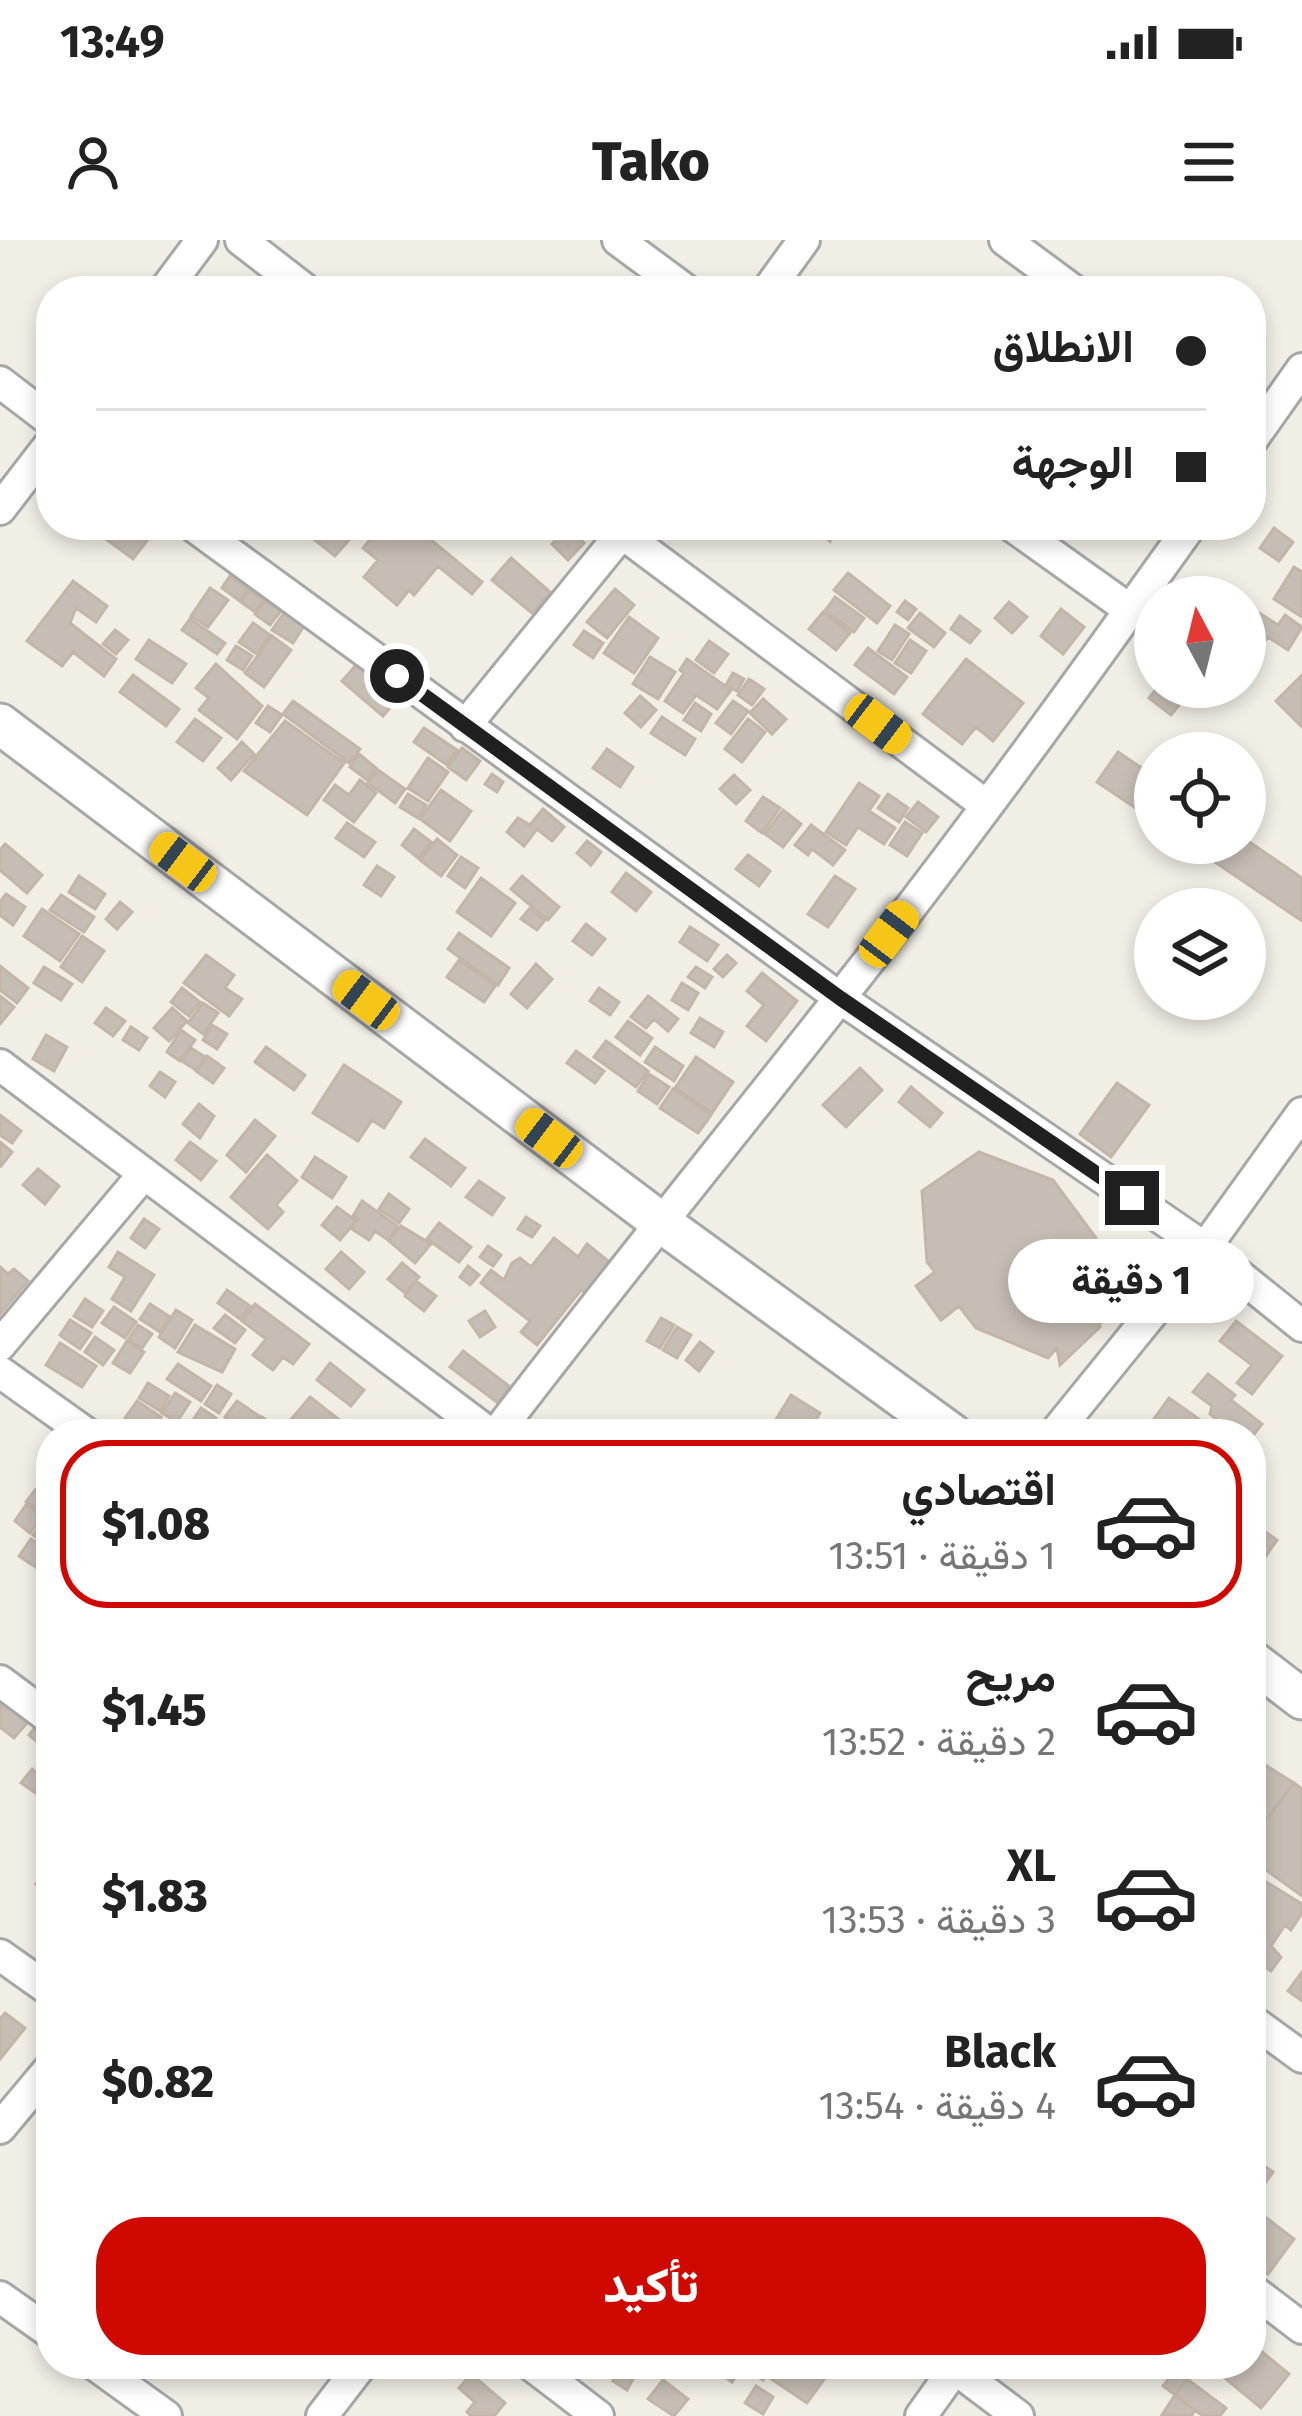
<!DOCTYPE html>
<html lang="ar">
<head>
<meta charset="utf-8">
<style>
	body { margin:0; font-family:"Fira Sans",Vazirmatn,sans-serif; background:#f6f6f6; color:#222; direction:rtl; height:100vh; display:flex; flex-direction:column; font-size:45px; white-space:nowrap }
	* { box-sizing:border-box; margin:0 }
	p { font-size:39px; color:#767676 }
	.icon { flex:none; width:66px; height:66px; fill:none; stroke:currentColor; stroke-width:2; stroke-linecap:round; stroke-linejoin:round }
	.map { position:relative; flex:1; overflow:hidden; direction:ltr }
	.details { position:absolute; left:36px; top:1179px; width:1230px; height:960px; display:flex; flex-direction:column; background:#fff; border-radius:48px; box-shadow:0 6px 18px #0003; direction:rtl }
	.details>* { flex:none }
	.hud { position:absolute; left:36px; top:36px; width:1230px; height:264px; border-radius:48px; box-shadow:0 6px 18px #0003; direction:rtl; display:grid; align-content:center; height:264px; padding:0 60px; background:#fff }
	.needle { width:78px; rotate:353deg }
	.buttons { position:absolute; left:1134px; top:336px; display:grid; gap:24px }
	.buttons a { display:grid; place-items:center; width:132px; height:132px; border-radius:50%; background:#fff; box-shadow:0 6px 18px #0003; font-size:60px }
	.end { position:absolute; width:54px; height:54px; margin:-27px; border:15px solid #202020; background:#fff; box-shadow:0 0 0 6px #fff }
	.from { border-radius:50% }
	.bubble { position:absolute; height:84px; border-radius:42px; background:#fff; box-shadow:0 6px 18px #0003; font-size:39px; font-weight:800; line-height:84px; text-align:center; direction:rtl }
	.car { position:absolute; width:36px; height:72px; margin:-36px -18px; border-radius:15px; box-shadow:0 0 9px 3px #0007; background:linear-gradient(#f5c518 24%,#345 0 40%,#f5c518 0 76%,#345 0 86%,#f5c518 0) }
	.hud b { display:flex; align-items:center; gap:42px; height:114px; font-size:45px }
	.hud b+b { border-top:3px solid #e0e0e0 }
	.hud i { width:30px; height:30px; background:#222 }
	ul { padding:21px 0 0; list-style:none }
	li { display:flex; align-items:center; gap:36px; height:168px; margin:0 24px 18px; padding:0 36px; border:6px solid transparent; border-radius:48px }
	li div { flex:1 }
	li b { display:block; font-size:45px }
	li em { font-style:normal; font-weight:800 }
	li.on { border-color:#d00900 }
	li>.icon { width:108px; height:108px; stroke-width:1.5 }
	.action { display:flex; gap:24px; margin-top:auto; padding:24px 60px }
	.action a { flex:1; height:138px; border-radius:48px; background:#d00900; color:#fff; font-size:48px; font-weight:800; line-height:138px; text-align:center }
	.status { display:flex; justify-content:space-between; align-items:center; height:84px; padding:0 60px; background:#fff; direction:ltr }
	.status svg { height:33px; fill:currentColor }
	header { display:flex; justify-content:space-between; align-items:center; height:156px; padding:0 60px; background:#fff; font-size:54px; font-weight:800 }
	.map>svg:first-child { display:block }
</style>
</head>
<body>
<div class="status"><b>13:49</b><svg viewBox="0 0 49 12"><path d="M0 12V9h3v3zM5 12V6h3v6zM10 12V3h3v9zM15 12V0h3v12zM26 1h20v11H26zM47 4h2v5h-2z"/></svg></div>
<header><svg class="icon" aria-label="menu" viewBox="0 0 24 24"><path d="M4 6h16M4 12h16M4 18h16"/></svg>Tako<svg class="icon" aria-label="person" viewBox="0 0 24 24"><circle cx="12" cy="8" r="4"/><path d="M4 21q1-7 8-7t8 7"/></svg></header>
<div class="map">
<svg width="1302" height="2176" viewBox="0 0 1302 2176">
	<rect width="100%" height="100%" fill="#f1eee6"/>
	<path fill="#c6beb5" stroke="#c3b5a8" stroke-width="3" d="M106 285H159L133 319 99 294Z
		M296 285H358L360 287 335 316Z
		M382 285H413L482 342 472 354 438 326 414 355 409 350 397 365 364 337 378 320 363 308Z
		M810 285H834L830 301Z
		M569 288 584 303 568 320 552 304Z
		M1274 288 1293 302 1279 321 1260 308Z
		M511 318 550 352 532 373 492 340Z
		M1294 327 1302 332V377L1274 359Z
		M848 333 890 366 877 383 834 350Z
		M230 336 248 349 240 361 222 348Z
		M73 341 107 366 96 382 76 368 70 383 116 419 104 436 73 412 62 426 27 401Z
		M210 348 228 360 208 387 191 376Z
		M615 349 634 365 607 398 587 382Z
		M249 350 263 360 255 372 241 362Z
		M835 357 864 378 854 392 825 371Z
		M265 361 281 371 270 385 255 374Z
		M905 361 916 369 908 380 897 372Z
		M1009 362 1027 377 1012 393 995 378Z
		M1061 369 1084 387 1063 414 1041 396Z
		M1256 371 1278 385 1285 375 1302 387 1288 410 1268 397 1262 405 1245 393Z
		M823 372 850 393 836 410 809 389Z
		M284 373 304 386 293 403 272 390Z
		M920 373 945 393 934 407 908 388Z
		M960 376 980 391 970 403 951 389Z
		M629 377 658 398 634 433 604 413Z
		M190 379 225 403 217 414 182 390Z
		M253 383 270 395 257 414 239 402Z
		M895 385 909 394 892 420 878 411Z
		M115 390 128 400 116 414 103 404Z
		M584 391 603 403 593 418 574 405Z
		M272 396 291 410 264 447 245 433Z
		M149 400 186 424 172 443 136 419Z
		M910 400 926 411 911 433 895 423Z
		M709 401 728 414 714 433 696 420Z
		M236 406 252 416 243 430 227 420Z
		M868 408 907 437 894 454 855 425Z
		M650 417 675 432 658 459 633 444Z
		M687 419 731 450 717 469 696 455 683 473 665 461 684 433 680 430Z
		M966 419 1023 463 993 501 976 487 962 504 923 474Z
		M216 424 262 466 237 499 199 470 209 458 196 448Z
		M357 424 397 459 383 476 342 441Z
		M733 433 744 439 737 451 726 445Z
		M133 435 179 469 166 486 120 452Z
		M1302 435V487L1276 461Z
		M749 439 764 449 752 465 738 455Z
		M1158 447H1194L1171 475 1149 458Z
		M640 456 656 470 641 487 625 473Z
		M763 459 786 479 772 494 750 473Z
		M293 461 360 509 349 523 283 474Z
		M733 461 748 471 731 494 716 483Z
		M695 463 711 474 701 491 684 480Z
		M268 466 282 475 270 492 256 483Z
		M662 477 695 499 685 515 651 493Z
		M195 479 221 498 203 521 177 502Z
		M748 479 765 492 742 522 725 509Z
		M285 481 344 523 307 575 244 531Z
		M424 488 457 510 447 525 414 502Z
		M242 502 254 514 231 540 218 528Z
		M462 508 480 521 466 540 448 527Z
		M607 509 633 527 620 547 593 528Z
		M1118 512 1155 537V581L1097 542Z
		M359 514 376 528 367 540 350 527Z
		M428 518 448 532 428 561 408 548Z
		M378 530 405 549 395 563 368 543Z
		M492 534 503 542 497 552 485 544Z
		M734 535 750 550 736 564 720 549Z
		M360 540 376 553 354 582 324 560 335 545 349 555Z
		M859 543 879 556 869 571 895 588 884 604 858 587 846 605 826 592Z
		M441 550 471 571 450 601 420 579Z
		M408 554 426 565 418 578 400 567Z
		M888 554 908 568 899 582 878 568Z
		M763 557 780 568 762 593 746 581Z
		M918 562 938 577 926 592 906 577Z
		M543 569 564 587 552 601 537 589 524 606 507 592 518 578 530 585Z
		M783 570 801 584 783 607 765 594Z
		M905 582 922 593 907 616 890 605Z
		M347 583 375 602 364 617 336 598Z
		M811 585 845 610 833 625 812 609 808 615 795 605Z
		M414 589 431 602 418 618 402 605Z
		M437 599 457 615 441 636 420 620Z
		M1245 599 1302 638V681L1187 603H1245Z
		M587 601 601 612 591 625 577 613Z
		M5 604 42 635 27 653 0 630V610Z
		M748 615 770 631 759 646 736 629Z
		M461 617 478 628 465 648 448 636Z
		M377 626 394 637 381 656 364 645Z
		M626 633 651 652 636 671 612 652Z
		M79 636 105 654 95 669 69 652Z
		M522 636 559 667 548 680 511 649Z
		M835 636 855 649 828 687 808 674Z
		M481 638 515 663 491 696 457 672Z
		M6 654 25 667 13 685 0 675V662Z
		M61 655 94 677 84 692 50 670Z
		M120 662 132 672 117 689 106 679Z
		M530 668 545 680 537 690 521 679Z
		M42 669 79 694 60 721 24 696Z
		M586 684 605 699 592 715 573 701Z
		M690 687 718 705 707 721 680 702Z
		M459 693 509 728 498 745 448 709Z
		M82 696 104 711 82 742 61 727Z
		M206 715 234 735 225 748 242 759 229 776 184 743Z
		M727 715 736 723 723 737 714 729Z
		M459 720 496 745 484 762 447 737Z
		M536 724 552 739 527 768 511 754Z
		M0 726 28 748 17 763 0 750Z
		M44 727 72 744 61 760 34 743Z
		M696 727 712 737 705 748 688 737Z
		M762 733 797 761 766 801 747 786 764 765 747 751Z
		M682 743 698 753 688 770 672 760Z
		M182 748 200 762 189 776 171 762Z
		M599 748 619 762 610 775 590 761Z
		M0 756 14 767 0 784Z
		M648 756 678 779 668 791 654 779 646 788 631 777Z
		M203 763 218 773 203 794 188 783Z
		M106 768 125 781 113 796 95 783Z
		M172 768 187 781 169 801 154 788Z
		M700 778 723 792 714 807 691 793Z
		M628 781 652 798 640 815 616 797Z
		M212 785 227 794 217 809 203 800Z
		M131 787 147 798 139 810 123 800Z
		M181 790 195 800 180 821 167 812Z
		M46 795 67 807 54 831 33 819Z
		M606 801 648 831 636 847 594 817Z
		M266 807 305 835 294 850 255 822Z
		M655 807 683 826 674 841 645 822Z
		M191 808 205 817 196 830 182 821Z
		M576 811 604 831 595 843 567 823Z
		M207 816 224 828 213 843 196 831Z
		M696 817 733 842 712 873 675 848Z
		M344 825 401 862 384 888 372 880 358 901 313 873Z
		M860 828 882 850 846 887 823 865Z
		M160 832 175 842 165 857 150 846Z
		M649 834 669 847 657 864 638 851Z
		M1117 843 1149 865 1111 917 1080 894Z
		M911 847 942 873 930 887 899 862Z
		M673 849 711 875 698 893 660 868Z
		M199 864 214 876 200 898 183 884Z
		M0 875 21 891 12 903 0 895Z
		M255 880 275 896 246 932 227 915Z
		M425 899 465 928 451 946 411 917Z
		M0 902 12 912 1 926 0 925Z
		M190 902 216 921 201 940 176 920Z
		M979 912 1053 940 1096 998 1100 1087 1060 1125 1057 1108 1048 1118 976 1088 959 1066 941 1080 916 1046 935 1032 927 1022 922 951Z
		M267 915 297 941 276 965 283 972 268 989 231 957Z
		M315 917 346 937 332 958 302 937Z
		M38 929 59 946 45 964 23 945Z
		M479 941 504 958 492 975 466 957Z
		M389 954 409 969 399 983 379 969Z
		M362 961 397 986 388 1000 375 991 369 1000 352 989 358 979 353 976Z
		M337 967 356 981 340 1000 322 985Z
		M526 977 540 986 532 997 518 989Z
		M144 979 159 989 145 1008 131 998Z
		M439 983 471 1007 459 1022 427 999Z
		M401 986 431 1004 415 1023 389 1001Z
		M554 998 578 1017 587 1004 613 1025 589 1055 581 1050 537 1105 521 1092 530 1081 481 1043 491 1030 504 1040 512 1023 520 1018 531 1027Z
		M488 1006 501 1015 493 1026 480 1017Z
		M118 1012 154 1035 131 1071 112 1059 125 1037 109 1027Z
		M341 1012 364 1032 349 1049 326 1029Z
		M402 1023 419 1037 405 1053 388 1039Z
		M468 1026 479 1035 470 1045 460 1037Z
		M0 1027 8 1034 14 1029 28 1041 0 1074Z
		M416 1041 436 1056 424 1071 405 1056Z
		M227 1050 250 1066 240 1079 218 1063Z
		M85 1059 103 1071 92 1087 74 1076Z
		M150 1064 170 1077 160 1092 140 1079Z
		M255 1064 309 1104 293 1124 283 1117 273 1130 253 1115 266 1099 242 1081Z
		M114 1067 136 1082 125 1098 102 1083Z
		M176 1070 192 1080 175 1108 159 1097Z
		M485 1071 495 1087 480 1097 469 1081Z
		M225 1075 245 1090 235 1103 214 1088Z
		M661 1078 674 1085 660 1108 647 1101Z
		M70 1080 91 1093 80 1109 60 1095Z
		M1236 1081 1282 1116 1252 1154 1237 1143 1252 1125 1220 1101Z
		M138 1085 152 1094 142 1108 128 1100Z
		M195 1085 235 1109 222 1132 178 1112Z
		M677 1087 691 1095 677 1118 663 1110Z
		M95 1097 114 1110 103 1125 85 1112Z
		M127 1101 144 1112 130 1133 113 1123Z
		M700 1102 713 1112 699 1131 686 1120Z
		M60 1103 96 1126 82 1147 46 1125Z
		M463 1111 510 1147 498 1163 450 1127Z
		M330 1123 364 1150 351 1166 317 1140Z
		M178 1124 211 1146 201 1161 167 1139Z
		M1208 1134 1235 1155 1231 1160 1262 1184 1251 1198V1194H1234L1210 1174 1212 1166 1193 1152Z
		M148 1143 169 1156 160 1171 139 1158Z
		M217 1145 231 1154 219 1173 205 1164Z
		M175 1153 190 1162 177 1182 162 1173Z
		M791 1155 820 1173 808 1194 769 1191Z
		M310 1157 342 1182 333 1194H302L288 1183Z
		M1169 1158 1220 1194H1143Z
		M137 1161 161 1177 149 1194 125 1178Z
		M237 1161 259 1176 248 1193 225 1177Z
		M201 1168 216 1178 205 1194 189 1186Z
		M262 1177 286 1194H251Z
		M165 1182 183 1194H157Z
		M35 1250 51 1261 46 1276 26 1262Z
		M26 1265 42 1277 30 1293 15 1281Z
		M44 1280 51 1285V1309L33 1295Z
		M1251 1282 1277 1300 1251 1337Z
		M31 1299 51 1312V1321L43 1332 19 1316Z
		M1 1460 28 1482 14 1498 0 1487Z
		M36 1486 49 1496 41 1505 29 1495Z
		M1251 1516 1294 1543 1251 1600Z
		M32 1529 50 1543 40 1556 21 1543Z
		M1294 1543 1302 1549V1656L1251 1619V1600Z
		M51 1626V1657L36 1644Z
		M1255 1635 1302 1664V1673L1291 1690 1285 1685 1271 1706 1281 1717 1271 1731 1251 1718V1642Z
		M1302 1732V1761L1288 1751Z
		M5 1773 25 1788 0 1819V1779Z
		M1257 1921 1273 1932 1260 1950 1251 1944V1930Z
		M1255 1969 1294 1999 1268 2034 1251 2020V1974Z
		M1251 2103 1289 2134 1261 2168 1220 2134 1228 2124H1251Z
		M720 2124H738L742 2127 732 2142 716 2130Z
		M746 2124H774L763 2140 744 2126Z
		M780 2124H835L807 2163 770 2138Z
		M620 2129 634 2137 627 2150 613 2141Z
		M1176 2130 1187 2139 1175 2155 1163 2146Z
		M471 2134 505 2163 494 2176H471L467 2172 475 2162 459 2148Z
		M1187 2139 1226 2168 1220 2176H1203L1175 2155Z
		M663 2140 688 2159 674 2176 648 2159Z
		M756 2146 773 2157 763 2174 745 2163Z
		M1175 2155 1195 2170 1191 2176 1162 2175Z"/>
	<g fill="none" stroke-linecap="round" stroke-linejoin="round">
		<g stroke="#a7a7a7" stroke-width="36">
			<path id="minor" d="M241 0 307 51
				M618 0 687 51
				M1005 0 1074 51
				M164 51 202 0
				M767 51 804 0
				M0 142 51 181
				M1251 201 1302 129
				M0 269 51 203
				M192 285 840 758 1205 1008 1302 1086
				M611 285 987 566
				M1011 285 1130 370
				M465 486 622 293
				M0 825 490 1194
				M0 1105 143 935
				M0 1132 87 1194
				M496 1194C608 1047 725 904 839 759 961 605 1077 445 1191 285
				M1054 1194 1205 1008 1302 873
				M0 1441 51 1479
				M0 1715 51 1751
				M1251 1780 1302 1817
				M0 1888 51 1827
				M1251 2049 1302 2088
				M0 2057 51 2093
				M94 2124 166 2176
				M530 2124 598 2176
				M949 2124 1018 2176
				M322 2176 362 2124
				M921 2176 958 2124"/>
		</g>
		<g stroke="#a7a7a7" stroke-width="45">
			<path id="tertiary" d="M0 484 659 981 952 1194
				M1251 1420 1302 1459"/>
		</g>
		<use href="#minor" stroke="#fff" stroke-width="30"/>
		<use href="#tertiary" stroke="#fff" stroke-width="39"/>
	</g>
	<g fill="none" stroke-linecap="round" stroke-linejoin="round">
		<path stroke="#202020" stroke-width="15" d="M397 436 840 758 1132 958"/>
	</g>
</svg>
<div class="buttons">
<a><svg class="needle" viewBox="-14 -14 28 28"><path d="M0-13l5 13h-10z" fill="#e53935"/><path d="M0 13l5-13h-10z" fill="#767676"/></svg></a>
<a><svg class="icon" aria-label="locate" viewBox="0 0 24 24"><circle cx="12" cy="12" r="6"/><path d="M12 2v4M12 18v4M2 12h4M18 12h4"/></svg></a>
<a><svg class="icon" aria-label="layers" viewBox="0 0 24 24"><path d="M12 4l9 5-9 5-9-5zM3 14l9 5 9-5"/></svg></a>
</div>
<i class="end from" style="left:397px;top:436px"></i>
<i class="end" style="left:1132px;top:958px"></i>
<div class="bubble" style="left:1008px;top:999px;width:246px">1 دقيقة</div>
<i class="car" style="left:878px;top:484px;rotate:127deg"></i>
<i class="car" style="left:183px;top:622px;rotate:307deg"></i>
<i class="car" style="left:889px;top:694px;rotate:37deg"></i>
<i class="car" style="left:366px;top:760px;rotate:307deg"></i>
<i class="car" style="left:549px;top:898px;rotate:307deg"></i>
<div class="hud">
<b><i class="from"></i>الانطلاق</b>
<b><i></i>الوجهة</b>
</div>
<section class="details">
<ul>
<li class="on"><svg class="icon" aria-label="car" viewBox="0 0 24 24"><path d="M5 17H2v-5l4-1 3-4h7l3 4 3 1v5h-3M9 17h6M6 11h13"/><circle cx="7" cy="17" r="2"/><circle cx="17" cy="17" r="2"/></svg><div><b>اقتصادي</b><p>1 دقيقة · 13:51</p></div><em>$1.08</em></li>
<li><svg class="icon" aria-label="car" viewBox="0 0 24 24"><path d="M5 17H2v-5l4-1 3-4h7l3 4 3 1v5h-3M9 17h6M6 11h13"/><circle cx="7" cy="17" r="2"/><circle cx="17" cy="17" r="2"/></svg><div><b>مريح</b><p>2 دقيقة · 13:52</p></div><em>$1.45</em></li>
<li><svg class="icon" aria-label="car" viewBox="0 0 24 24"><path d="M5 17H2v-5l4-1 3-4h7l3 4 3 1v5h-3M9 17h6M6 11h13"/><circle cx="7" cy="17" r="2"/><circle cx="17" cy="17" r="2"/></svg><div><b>XL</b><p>3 دقيقة · 13:53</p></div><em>$1.83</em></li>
<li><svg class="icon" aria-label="car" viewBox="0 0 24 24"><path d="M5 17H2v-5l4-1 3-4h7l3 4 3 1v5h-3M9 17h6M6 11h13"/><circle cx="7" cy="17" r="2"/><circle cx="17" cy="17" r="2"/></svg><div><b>Black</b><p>4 دقيقة · 13:54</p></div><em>$0.82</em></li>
</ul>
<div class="action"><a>تأكيد</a></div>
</section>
</div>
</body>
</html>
